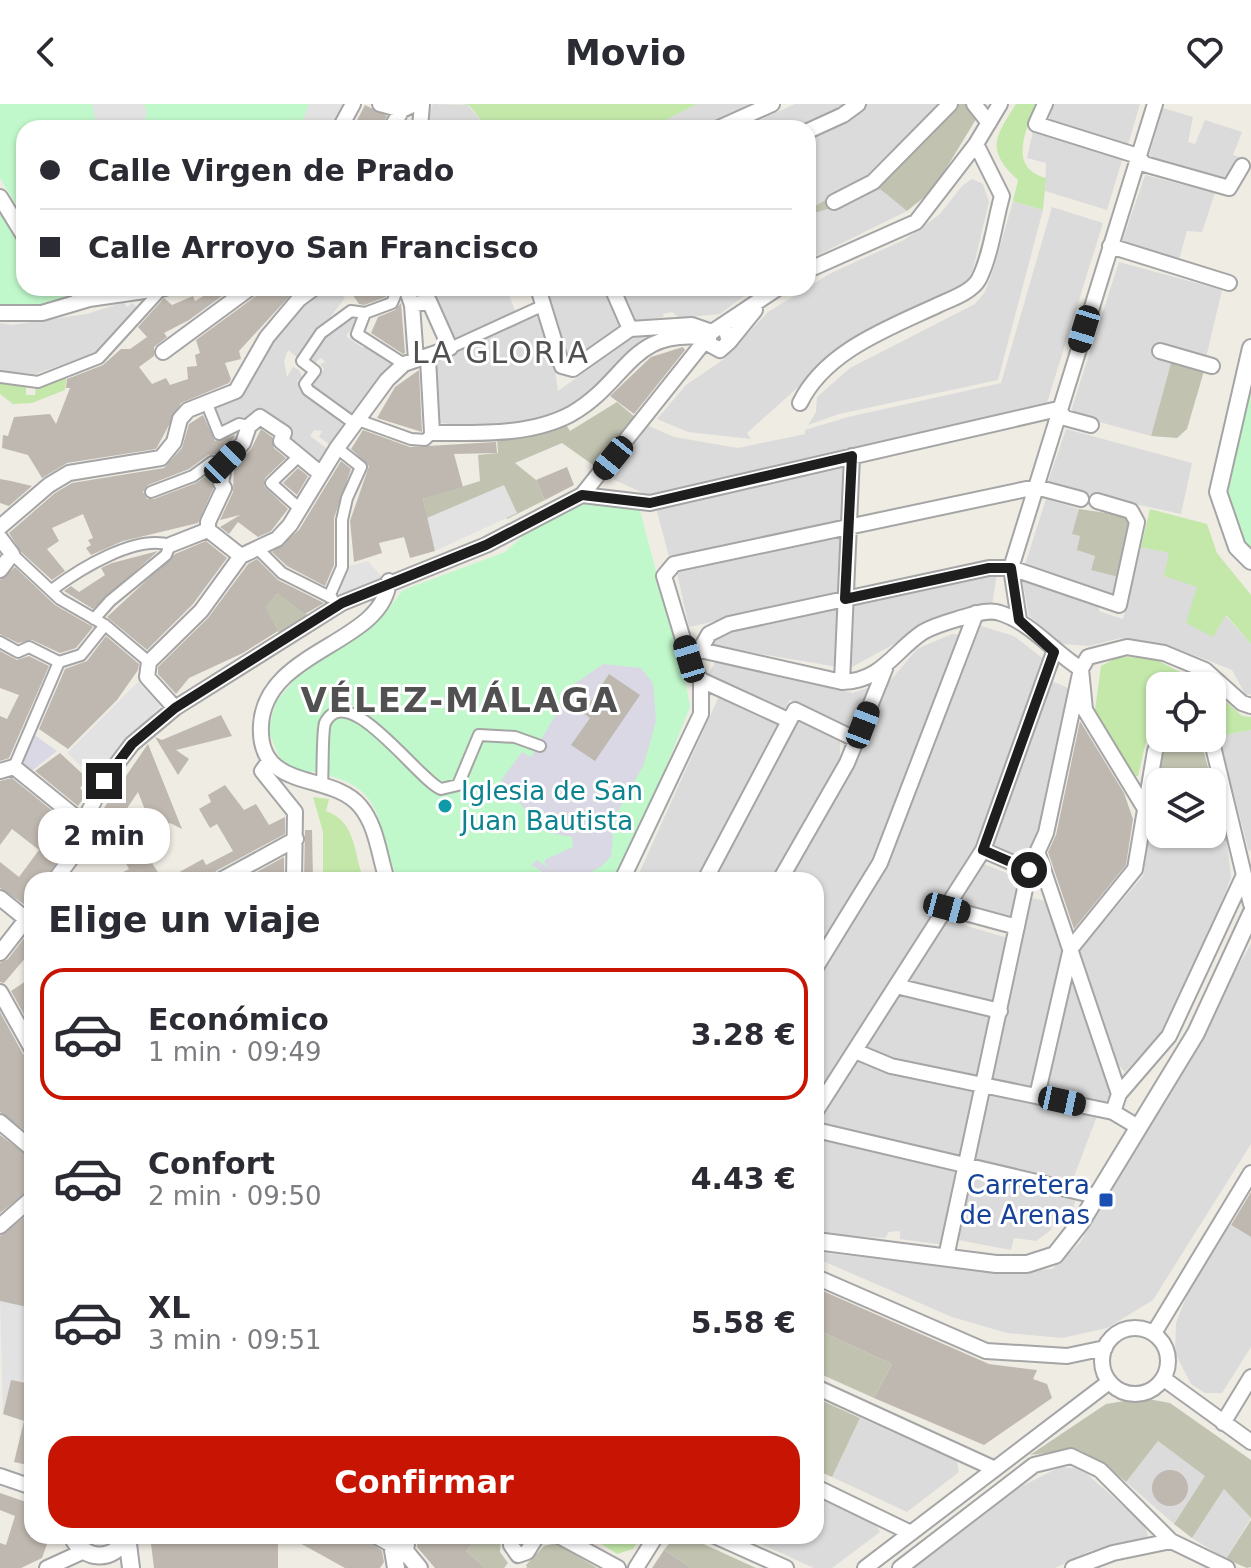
<!DOCTYPE html>
<html lang="es">
<head>
<meta charset="utf-8">
<style>
	body { margin:0; font-family:"DejaVu Sans",sans-serif; background:#f7f7f7; color:#2b2b33; height:100vh; display:flex; flex-direction:column; font-size:30px; white-space:nowrap }
	* { box-sizing:border-box; margin:0 }
	p { font-size:26px; color:#7c7c81 }
	.icon { flex:none; width:44px; height:44px; fill:none; stroke:currentColor; stroke-width:2; stroke-linecap:round; stroke-linejoin:round }
	.map { position:relative; flex:1; overflow:hidden }
	.panel { position:absolute; left:24px; top:768px; width:800px; height:672px; display:flex; flex-direction:column; background:#fff; border-radius:24px; box-shadow:0 2px 6px #0004 }
	.panel>* { flex:none }
	.top-card { position:absolute; left:16px; top:16px; width:800px; height:176px; border-radius:24px; box-shadow:0 2px 6px #0004; display:grid; align-content:center; height:176px; padding:0 24px; background:#fff }
	.tools { position:absolute; left:1146px; top:568px; display:grid; gap:16px }
	.tools a { display:grid; place-items:center; width:80px; height:80px; border-radius:16px; background:#fff; box-shadow:0 2px 6px #0004; font-size:40px }
	.end { position:absolute; width:36px; height:36px; margin:-18px; border:10px solid #1e1e1e; background:#fff; box-shadow:0 0 0 4px #fff }
	.from { border-radius:50% }
	.bubble { position:absolute; height:56px; border-radius:24px; background:#fff; box-shadow:0 2px 6px #0004; font-size:26px; font-weight:600; line-height:56px; text-align:center }
	.car { position:absolute; width:24px; height:48px; margin:-24px -12px; border-radius:10px; box-shadow:0 0 6px 2px #0007; background:linear-gradient(#222 24%,#8ab4d8 0 40%,#222 0 76%,#8ab4d8 0 86%,#222 0) }
	.top-card b { display:flex; align-items:center; gap:28px; height:76px; font-size:30px }
	.top-card b+b { border-top:2px solid #e1e1e2 }
	.top-card i { width:20px; height:20px; background:#2b2b33 }
	ul { padding:0; list-style:none }
	li { display:flex; align-items:center; gap:24px; height:132px; margin:0 16px 12px; padding:0 8px; border:4px solid transparent; border-radius:24px }
	li div { flex:1 }
	li b { display:block; font-size:30px }
	li em { font-style:normal; font-weight:600 }
	li.selected { border-color:#c81503 }
	li>.icon { width:72px; height:72px; stroke-width:1.5 }
	h2 { padding:0 24px; font-size:36px; line-height:96px }
	.cta { display:flex; gap:16px; margin-top:auto; padding:16px 24px }
	.cta a { flex:1; height:92px; border-radius:24px; background:#c81503; color:#fff; font-size:32px; font-weight:600; line-height:92px; text-align:center }
	header { display:flex; justify-content:space-between; align-items:center; height:104px; padding:0 24px; background:#fff; font-size:36px; font-weight:600 }
	.map>svg:first-child { display:block }
</style>
</head>
<body>
<header><svg class="icon" aria-label="back" viewBox="0 0 24 24"><path d="M15 5l-7 7 7 7"/></svg>Movio<svg class="icon" aria-label="heart" viewBox="0 0 24 24"><path d="M12 20l-8-8c-3-5 5-10 8-4 3-6 11-1 8 4z"/></svg></header>
<div class="map">
<svg width="1251" height="1464" viewBox="0 0 1251 1464">
	<rect width="100%" height="100%" fill="#efece4"/>
	<path fill="#dcdbdb" d="M433 0 468 1 487 24H422Z
		M697 0H761L712 24H650Z
		M795 0H850L805 24H742Z
		M865 0H939L868 72 808 106V29Z
		M1054 0H1140L1128 41 1048 19Z
		M1163 4 1193 13 1188 38 1195 40 1205 16 1242 28 1233 51 1244 55 1229 80 1148 56Z
		M1033 27 1123 53 1107 106 1045 87 1046 59 1027 54Z
		M1145 71 1215 89 1202 128 1187 127 1178 159 1121 141Z
		M972 75 983 80 989 98 972 169 966 180 813 270 747 329 751 335 688 328 657 315 686 281 724 255 768 208 831 169 904 136 939 111 963 81Z
		M880 85 907 107 808 156V111L854 97Z
		M1013 97 1043 106 998 276 839 310 808 321 816 308 817 293 850 264 975 200 985 188 993 167Z
		M1052 103 1103 119 1046 302 651 393 613 375 647 321 674 333 738 344 805 330V326L848 313 1001 279Z
		M1119 158 1222 186 1205 258 1156 243 1154 254 1171 259 1151 332 1070 310Z
		M326 184H336L345 194 298 254 288 246 284 257 287 273 293 263 299 266 302 273 297 277 304 288 348 320 332 342 319 333 322 327 314 326 310 332 330 347 319 365 262 313 265 308 262 304 252 314 217 327 209 305 226 298 294 208Z
		M427 184H526L508 188 516 209 455 238Z
		M541 184H604L621 222 585 248 566 255Z
		M617 184H755L720 210 679 214 672 208 663 210 664 213 633 217Z
		M124 198 127 203 132 199 141 206 100 248 35 270 0 267V219L12 221 87 210Z
		M540 208 551 240 558 287 641 228 647 236 590 289 564 307 521 321 476 324 435 318 431 258Z
		M351 212 357 217 346 232 363 244 366 238 393 256 353 316 309 286 324 265 320 261 325 257 320 254 315 259 307 253 321 233 324 235Z
		M1066 325 1192 359 1181 410 1047 381Z
		M845 360 848 420 671 460 656 404Z
		M1046 395 1079 405 1073 430 1080 432 1095 452 1091 465 1119 473 1112 495 1024 464Z
		M844 431 841 489 689 523 677 469Z
		M1141 443 1169 449 1251 540V590L1246 592 1232 566 1202 554 1150 538 1121 534 1089 542 1061 540 1029 512 1022 475 1100 499 1099 507 1123 515Z
		M997 469 992 502 931 520 850 564 853 498Z
		M839 500 838 563 713 542 715 534 734 525Z
		M981 522 1014 532 1046 557 973 756 816 998V871L893 746Z
		M952 530 963 531 870 762 824 837 816 832V776H790L884 584 917 545Z
		M716 557 853 589 876 581 856 629 790 596 783 607 706 574Z
		M1051 577 1071 585 1041 720 1028 757 991 743Z
		M720 590 778 619 695 776H636Z
		M797 613 840 635V660L777 776H730L719 769Z
		M1251 626V745L1249 748 1219 632Z
		M1150 730 1227 737 1231 773 1210 833 1165 926 1125 968 1111 953 1076 850 1143 772Z
		M981 759 1022 775 1014 820 956 804Z
		M1031 794 1051 798 1065 844 1034 987 989 978Z
		M947 816 1011 835 996 905 902 881Z
		M1251 840V1040L1153 1196 1107 1224 1062 1234 1007 1229 952 1213 816 1154V1148L999 1169 1052 1165 1080 1139Z
		M1073 858 1115 987 1102 1002 1045 990Z
		M898 886 994 908 979 977 882 955 862 944Z
		M857 952 976 985 961 1052 820 1020 817 1015Z
		M988 987 1097 1012 1072 1078 972 1056Z
		M816 1034 959 1067 944 1141 900 1135V1127L889 1128 885 1134 816 1129Z
		M969 1066 1077 1091 1069 1118 1054 1115 1051 1126 1036 1137 1014 1134 1011 1146 958 1136Z
		M1230 1121 1251 1133V1243L1222 1289H1205L1191 1280 1175 1249 1176 1219 1189 1186Z
		M860 1314 957 1357 959 1368 907 1408 832 1373Z
		M1158 1337 1206 1372 1174 1420 1126 1378Z
		M1060 1363 1075 1364 1087 1370 1146 1422 1148 1434 1090 1447 1055 1464H912L1018 1384Z
		M1224 1385 1251 1414 1226 1455 1192 1434Z
		M816 1393 875 1419 880 1428 832 1464H814L743 1432H816Z"/>
	<path fill="#c1c3b0" d="M939 0H967L978 12 933 86 907 107 880 85 854 97 808 111V106L868 72Z
		M1171 259 1204 267 1187 325 1177 334 1151 332Z
		M617 298 635 313 593 361 562 339 515 359 536 376 545 396 507 415 501 404 427 414 423 395 480 377 478 351 498 349 497 333 565 319 570 327Z
		M1079 405 1127 412 1134 419 1119 473 1091 466 1095 452 1077 446 1080 432 1072 430Z
		M280 487 308 512 279 529 264 503Z
		M1170 634H1200L1212 678H1160V730H1212V678L1227 737 1150 730 1161 653Z
		M816 1225 892 1260 874 1294 816 1268Z
		M816 1294 860 1314 832 1373 816 1366Z
		M1143 1294 1170 1299 1251 1356V1414L1224 1385 1192 1434 1174 1420 1205 1372 1158 1337 1126 1378 1102 1358 1077 1345 1030 1351 1106 1300Z
		M1251 1416V1463L1247 1464 1226 1455Z
		M466 1432H501L500 1448 508 1459 504 1464H485L466 1447 474 1438Z
		M675 1432H686L756 1464H691L664 1446Z
		M556 1439 597 1464H527L526 1461 544 1442Z"/>
	<path fill="#c3e8aa" d="M460 0H697L650 24H605L600 16 586 24H487L469 1Z
		M1016 0H1037C1026 25 1007 64 1046 74L1043 106 1013 97 1018 76C985 46 995 33 1016 0Z
		M67 269 65 286 32 299 13 300 0 290V277L26 280V291H35L36 281Z
		M1150 405 1207 420 1217 449 1251 491V540L1226 511 1213 533 1186 519 1197 483 1164 472 1169 449 1141 443Z
		M1118 553 1153 554 1207 582H1160V616L1146 638 1138 672 1131 673 1095 606 1101 562Z
		M1212 585 1242 612 1251 613V626L1219 632 1212 606Z
		M313 693 329 695 326 707C357 718 353 749 364 776H323V728Z
		M589 1432H641L633 1445 617 1450Z"/>
	<path fill="#c1f8cb" d="M0 0H309L300 24H24V114L0 74Z
		M0 104 24 144V184H59L69 191 68 197 21 206 0 202Z
		M1251 244V457L1218 388Z
		M589 398 639 403 686 580 690 603 643 720 614 776H400C373 733 393 689 330 672 320 669 309 665 300 669L280 655 268 626 276 598 295 575 383 512 403 486 505 448 530 426Z"/>
	<path fill="#e2e2e2" d="M92 0H144L147 8 143 24H97Z
		M309 0H361L348 24H300Z
		M504 381 517 409 435 447 427 414Z
		M368 457 383 474 339 491 346 463Z
		M138 578 161 601 95 675 67 649Z
		M0 1197 30 1203 32 1220V1254L22 1278 11 1276 3 1311Z"/>
	<path fill="#d9d8e4" fill-rule="evenodd" d="M603 560 641 564 653 579 656 617 644 660 617 709H606L613 733 611 752 602 762 580 774H553L531 761 537 756 549 764 544 758 546 755 573 743 572 733 555 730 537 718 501 680 502 675 522 648 531 653 573 581ZM609 570 639 591 572 640 590 614 583 608Z
		M29 627 57 647 29 669 21 660Z"/>
	<path fill="#bfb8b0" d="M365 1 387 12 381 24H353Z
		M217 184H233L189 216 164 229 167 233 154 243V252L139 263 152 280 166 274 170 281 188 275 187 263 197 262 195 251 200 249 196 236 256 192 260 184H297L239 247 241 255 225 259 231 275 229 279 181 299 156 345 67 359 42 374 28 351 2 344 3 331 8 332 14 313 50 310 56 320 70 284H66L67 275 103 261 121 245H130L147 233 138 223 164 194 172 201 193 192 195 197Z
		M348 184H389L386 193 364 201 359 200Z
		M401 199 405 249 403 250 371 229 378 213 395 206Z
		M683 243 685 246 634 310 610 292 651 253Z
		M419 266 422 328 377 314 395 283Z
		M203 311 215 337 235 331 234 334 219 350 208 351 189 365 148 381 143 388 147 395H154L196 379 213 367V385L198 419 123 437 91 451 86 444 91 441 88 436 93 434 83 410 52 424 59 437 47 445 65 467 52 476 21 448 9 429 55 389 72 379 164 364 182 344 189 320Z
		M261 325 272 333 274 344 286 354 265 374 264 382 288 405 271 427 258 433 238 418 229 430 220 423 240 411 220 416 233 388 234 363 251 345Z
		M363 326 410 343 496 338 497 349 454 350 463 383 423 395 435 447 410 454 404 433 379 439 382 449 354 458 350 417 369 362 351 345Z
		M341 357 351 365 334 414V461L325 482 287 462 272 448 299 426Z
		M567 363 574 381 545 396 536 376Z
		M298 364 308 372 297 391 283 379Z
		M0 375 11 377 32 382 9 402 0 399Z
		M206 437 227 454 193 500 147 546 107 513 175 450Z
		M158 447 93 505 64 487 71 482 79 488 105 471 101 464 112 459Z
		M257 455 278 476 324 499 305 510 278 489 265 503 278 527 243 549 189 574 176 590 158 570V563L208 514 248 460Z
		M15 463 55 501 93 523 76 544 60 549 32 536 18 539 0 530V476Z
		M106 532 139 560 138 566 117 596 68 645 39 625 65 565 87 557Z
		M0 547 17 556 29 552 49 562 9 654 0 657V612L7 615 19 591 0 584Z
		M609 570 640 591 595 657 571 641 590 614 583 609Z
		M221 611 232 632 176 646 189 655 178 671 155 633 162 636Z
		M1080 617 1124 689 1133 715 1126 761 1074 825 1048 748 1056 731Z
		M148 640 182 725 170 719 160 723 158 718 151 721 138 688 107 734 92 733 97 714Z
		M60 649 88 675 80 684 86 691 78 702 35 667Z
		M12 674 65 717 59 724 64 728 54 741 63 748 45 776H32V798L25 801 0 784V758L19 773 39 746 12 725 0 741V677Z
		M225 681 244 706 256 700 269 721 285 713V730L216 767 211 776H165L203 755 206 761 233 747 217 720 210 724 199 705 211 698 208 691Z
		M305 726H312L313 776H304Z
		M141 742 163 776H108L129 765 122 752Z
		M284 753V776H242Z
		M32 824V846L4 879 0 878V859L8 855Z
		M32 873V925L11 887Z
		M0 908 23 950 32 955V1032L0 1008Z
		M0 1031 32 1055V1084L0 1109Z
		M1251 1088V1133L1231 1121Z
		M32 1107V1204L0 1197V1132Z
		M816 1184 989 1260 1037 1266 1033 1275 1047 1280 1052 1294 984 1341 874 1294 892 1260 816 1225Z
		M11 1276 32 1280V1362L14 1358 24 1317 3 1310Z
		M1152 1384a18 18 0 1 1 36 0a18 18 0 1 1-36 0Z
		M0 1389 32 1400V1432H50L42 1454 21 1464H0V1439L6 1441 15 1412 0 1406Z
		M150 1432H278V1464H154Z
		M287 1432H362L382 1447 384 1458 380 1464H345Z
		M418 1432H466L474 1438 466 1447 485 1464H435L417 1443Z
		M664 1446 691 1464H652Z"/>
	<g fill="none" stroke-linecap="round" stroke-linejoin="round">
		<g stroke="#a5a5a5" stroke-width="14">
			<path id="pedestrian" d="M398 184 392 199 365 209 357 230 404 260
				M450 244 544 201
				M0 273 38 278 99 254 161 186
				M207 300 219 330 239 320 249 322
				M358 316 411 335 425 336 432 329
				M355 320 308 286 305 280 315 267 302 257 321 229 351 207 365 209
				M297 354 271 379 300 405
				M151 388 193 372 212 358H225
				M258 445 282 469 332 494
				M12 450 60 495 105 521 149 558
				M53 485C80 465 136 430 170 441L166 451 110 497 94 515
				M329 493 342 463V416L347 394 361 363 337 344
				M0 538 18 548 29 543 59 558
				M14 663 59 558 81 551 105 521
				M322 681C323 668 322 627 325 619 348 574 417 675 441 685L458 681 479 631 515 633 540 642"/>
		</g>
		<g stroke="#a5a5a5" stroke-width="18">
			<path id="minor" d="M380 0 402 6 415 0
				M974 0 989 19
				M1045 0 1036 20 1138 52 1144 60 1229 84 1242 62
				M340 24 353 0
				M391 24 402 6
				M420 24 422 0
				M719 24 772 0
				M808 27 843 11 858 0
				M0 93 24 132
				M834 98 873 78 950 0
				M1110 142 1229 179
				M808 166 916 118 976 40 1000 0
				M72 184 89 195
				M406 184 412 201 416 256
				M538 184 562 262 573 265 630 225 692 221 712 228
				M612 184 630 225
				M0 209H42L89 195 165 184
				M709 234V240L720 246 729 238 727 230
				M729 238 755 206
				M1160 247 1212 262
				M163 248 250 184
				M428 254 432 329C477 329 530 332 571 310 630 276 629 223 709 234
				M800 299C825 247 889 224 938 201 951 195 972 188 979 175 991 151 995 117 1002 92L976 40
				M582 391 650 399 1058 305 1065 314 1091 321
				M0 423 49 381 69 369 161 354 174 338 180 315 188 306 236 287 267 233 299 195 314 184
				M208 426V418L224 384 221 379 225 358 243 339 249 322 260 313 284 329 281 337 321 370
				M208 426 241 452
				M0 434 12 450 0 466
				M170 441 208 426
				M241 452 277 435 290 421 337 344 387 276 404 260 450 244 429 197 412 201
				M1019 516 1011 464 1155 0
				M700 546 709 530 729 520 989 464H1011L1119 501 1137 418 1131 407 1097 397
				M689 555 700 546 842 578C882 577 894 547 923 528 935 521 951 517 964 513 975 510 989 505 1000 509 1030 518 1054 548 1081 565L1085 606 1144 703
				M701 576 788 616
				M842 578 852 352
				M175 604 147 573 149 558 201 507 241 452
				M1211 634 1251 800
				M270 656 262 667 295 708 294 776
				M0 667 14 663 83 719
				M983 746 1029 766
				M1038 750 1119 990
				M55 776 80 742 83 719 104 677 132 640 175 604 342 499 486 441 582 391 712 228 778 184
				M221 776 296 735
				M387 776C379 752 377 722 360 702 331 667 257 689 261 621 265 545 383 541 389 477
				M622 776 701 610V576L689 555 664 472 674 460 1036 383 1081 395
				M705 776 795 606 857 636
				M780 776 847 659 885 565
				M0 794 26 815
				M947 804 1017 823
				M0 849 32 808
				M816 863 880 759 976 509
				M896 882 1000 907
				M0 888 32 945
				M855 947 891 962 1113 1008
				M1037 992 1071 844 1135 765 1155 647 1161 634
				M816 1007 983 746 1054 548
				M0 1018 32 1045
				M1138 1023 1113 1008 1119 990 1169 932 1244 771
				M816 1026 1096 1092
				M0 1122 32 1094
				M946 1153 1029 766 1046 729 1081 565 1088 553 1127 543 1164 549 1205 566 1242 599 1251 602
				M816 1173 986 1247 1067 1252 1105 1244
				M1102 1257a33 33 0 1 1 66 0a33 33 0 1 1-66 0Z
				M1154 1229 1251 1069
				M1164 1275 1251 1338
				M816 1283 993 1364
				M1223 1319 1251 1273
				M0 1372 32 1383
				M816 1383 911 1429
				M515 1432 511 1441 518 1451 527 1448 537 1432
				M559 1432 618 1464
				M715 1432 786 1464
				M47 1464 82 1448
				M636 1464 656 1432
				M865 1464 1109 1278
				M900 1464 1034 1361 1071 1352 1100 1366 1171 1437 1227 1464
				M1073 1464 1113 1449 1171 1437"/>
		</g>
		<g stroke="#a5a5a5" stroke-width="20">
			<path id="tertiary" d="M1251 244 1218 388 1237 443 1251 457
				M816 1137 996 1160H1027L1055 1151 1081 1118 1196 929 1251 810
				M72 1432C83 1457 115 1459 126 1432
				M127 1432 131 1464
				M378 1432 392 1440 396 1464
				M407 1432 405 1447 419 1464"/>
		</g>
		<use href="#pedestrian" stroke="#fff" stroke-width="10"/>
		<use href="#minor" stroke="#fff" stroke-width="14"/>
		<use href="#tertiary" stroke="#fff" stroke-width="16"/>
	</g>
	<g fill="none" stroke-linecap="round" stroke-linejoin="round">
		<path stroke="#1e1e1e" stroke-width="10" d="M104 677 132 640 175 604 342 499 486 441 582 391 650 399 852 352 845 495 989 464H1011L1019 516 1054 548 983 746 1029 766"/>
	</g>
	<circle fill="#0f9aa8" stroke="#fff" stroke-width="3" cx="445" cy="702" r="8"/>
	<rect fill="#1a4fb4" stroke="#fff" stroke-width="3" x="1098" y="1088" width="16" height="16" rx="4"/>
	<g text-anchor="middle" dominant-baseline="central" stroke-width="6" stroke-linejoin="round" paint-order="stroke">
		<g font-size="26" fill="#0d838f" stroke="#fff" text-anchor="start">
			<text x="461" y="687">Iglesia de San<tspan x="461" dy="30">Juan Bautista</tspan></text>
		</g>
		<g font-size="26" fill="#164399" stroke="#fff" text-anchor="end">
			<text x="1090" y="1081">Carretera<tspan x="1090" dy="30">de Arenas</tspan></text>
		</g>
		<g font-size="30" letter-spacing="2" fill="#515151" stroke="#fff">
			<text x="501" y="248">LA GLORIA</text>
		</g>
		<g font-size="34" font-weight="bold" letter-spacing="2" fill="#515151" stroke="#fff">
			<text x="460" y="596">VÉLEZ-MÁLAGA</text>
		</g>
	</g>
</svg>
<div class="tools">
<a><svg class="icon" aria-label="locate" viewBox="0 0 24 24"><circle cx="12" cy="12" r="6"/><path d="M12 2v4M12 18v4M2 12h4M18 12h4"/></svg></a>
<a><svg class="icon" aria-label="layers" viewBox="0 0 24 24"><path d="M12 4l9 5-9 5-9-5zM3 14l9 5 9-5"/></svg></a>
</div>
<i class="end from" style="left:1029px;top:766px"></i>
<i class="end" style="left:104px;top:677px"></i>
<div class="bubble" style="left:38px;top:704px;width:132px">2 min</div>
<i class="car" style="left:1084px;top:225px;rotate:197deg"></i>
<i class="car" style="left:613px;top:354px;rotate:219deg"></i>
<i class="car" style="left:225px;top:358px;rotate:44deg"></i>
<i class="car" style="left:689px;top:555px;rotate:343deg"></i>
<i class="car" style="left:863px;top:621px;rotate:21deg"></i>
<i class="car" style="left:947px;top:804px;rotate:105deg"></i>
<i class="car" style="left:1062px;top:997px;rotate:102deg"></i>
<div class="top-card">
<b><i class="from"></i>Calle Virgen de Prado</b>
<b><i></i>Calle Arroyo San Francisco</b>
</div>
<section class="panel">
<h2>Elige un viaje</h2>
<ul>
<li class="selected"><svg class="icon" aria-label="car" viewBox="0 0 24 24"><path d="M5 17H2v-5l4-1 3-4h7l3 4 3 1v5h-3M9 17h6M6 11h13"/><circle cx="7" cy="17" r="2"/><circle cx="17" cy="17" r="2"/></svg><div><b>Económico</b><p>1 min · 09:49</p></div><em>3.28 €</em></li>
<li><svg class="icon" aria-label="car" viewBox="0 0 24 24"><path d="M5 17H2v-5l4-1 3-4h7l3 4 3 1v5h-3M9 17h6M6 11h13"/><circle cx="7" cy="17" r="2"/><circle cx="17" cy="17" r="2"/></svg><div><b>Confort</b><p>2 min · 09:50</p></div><em>4.43 €</em></li>
<li><svg class="icon" aria-label="car" viewBox="0 0 24 24"><path d="M5 17H2v-5l4-1 3-4h7l3 4 3 1v5h-3M9 17h6M6 11h13"/><circle cx="7" cy="17" r="2"/><circle cx="17" cy="17" r="2"/></svg><div><b>XL</b><p>3 min · 09:51</p></div><em>5.58 €</em></li>
</ul>
<div class="cta"><a>Confirmar</a></div>
</section>
</div>
</body>
</html>
